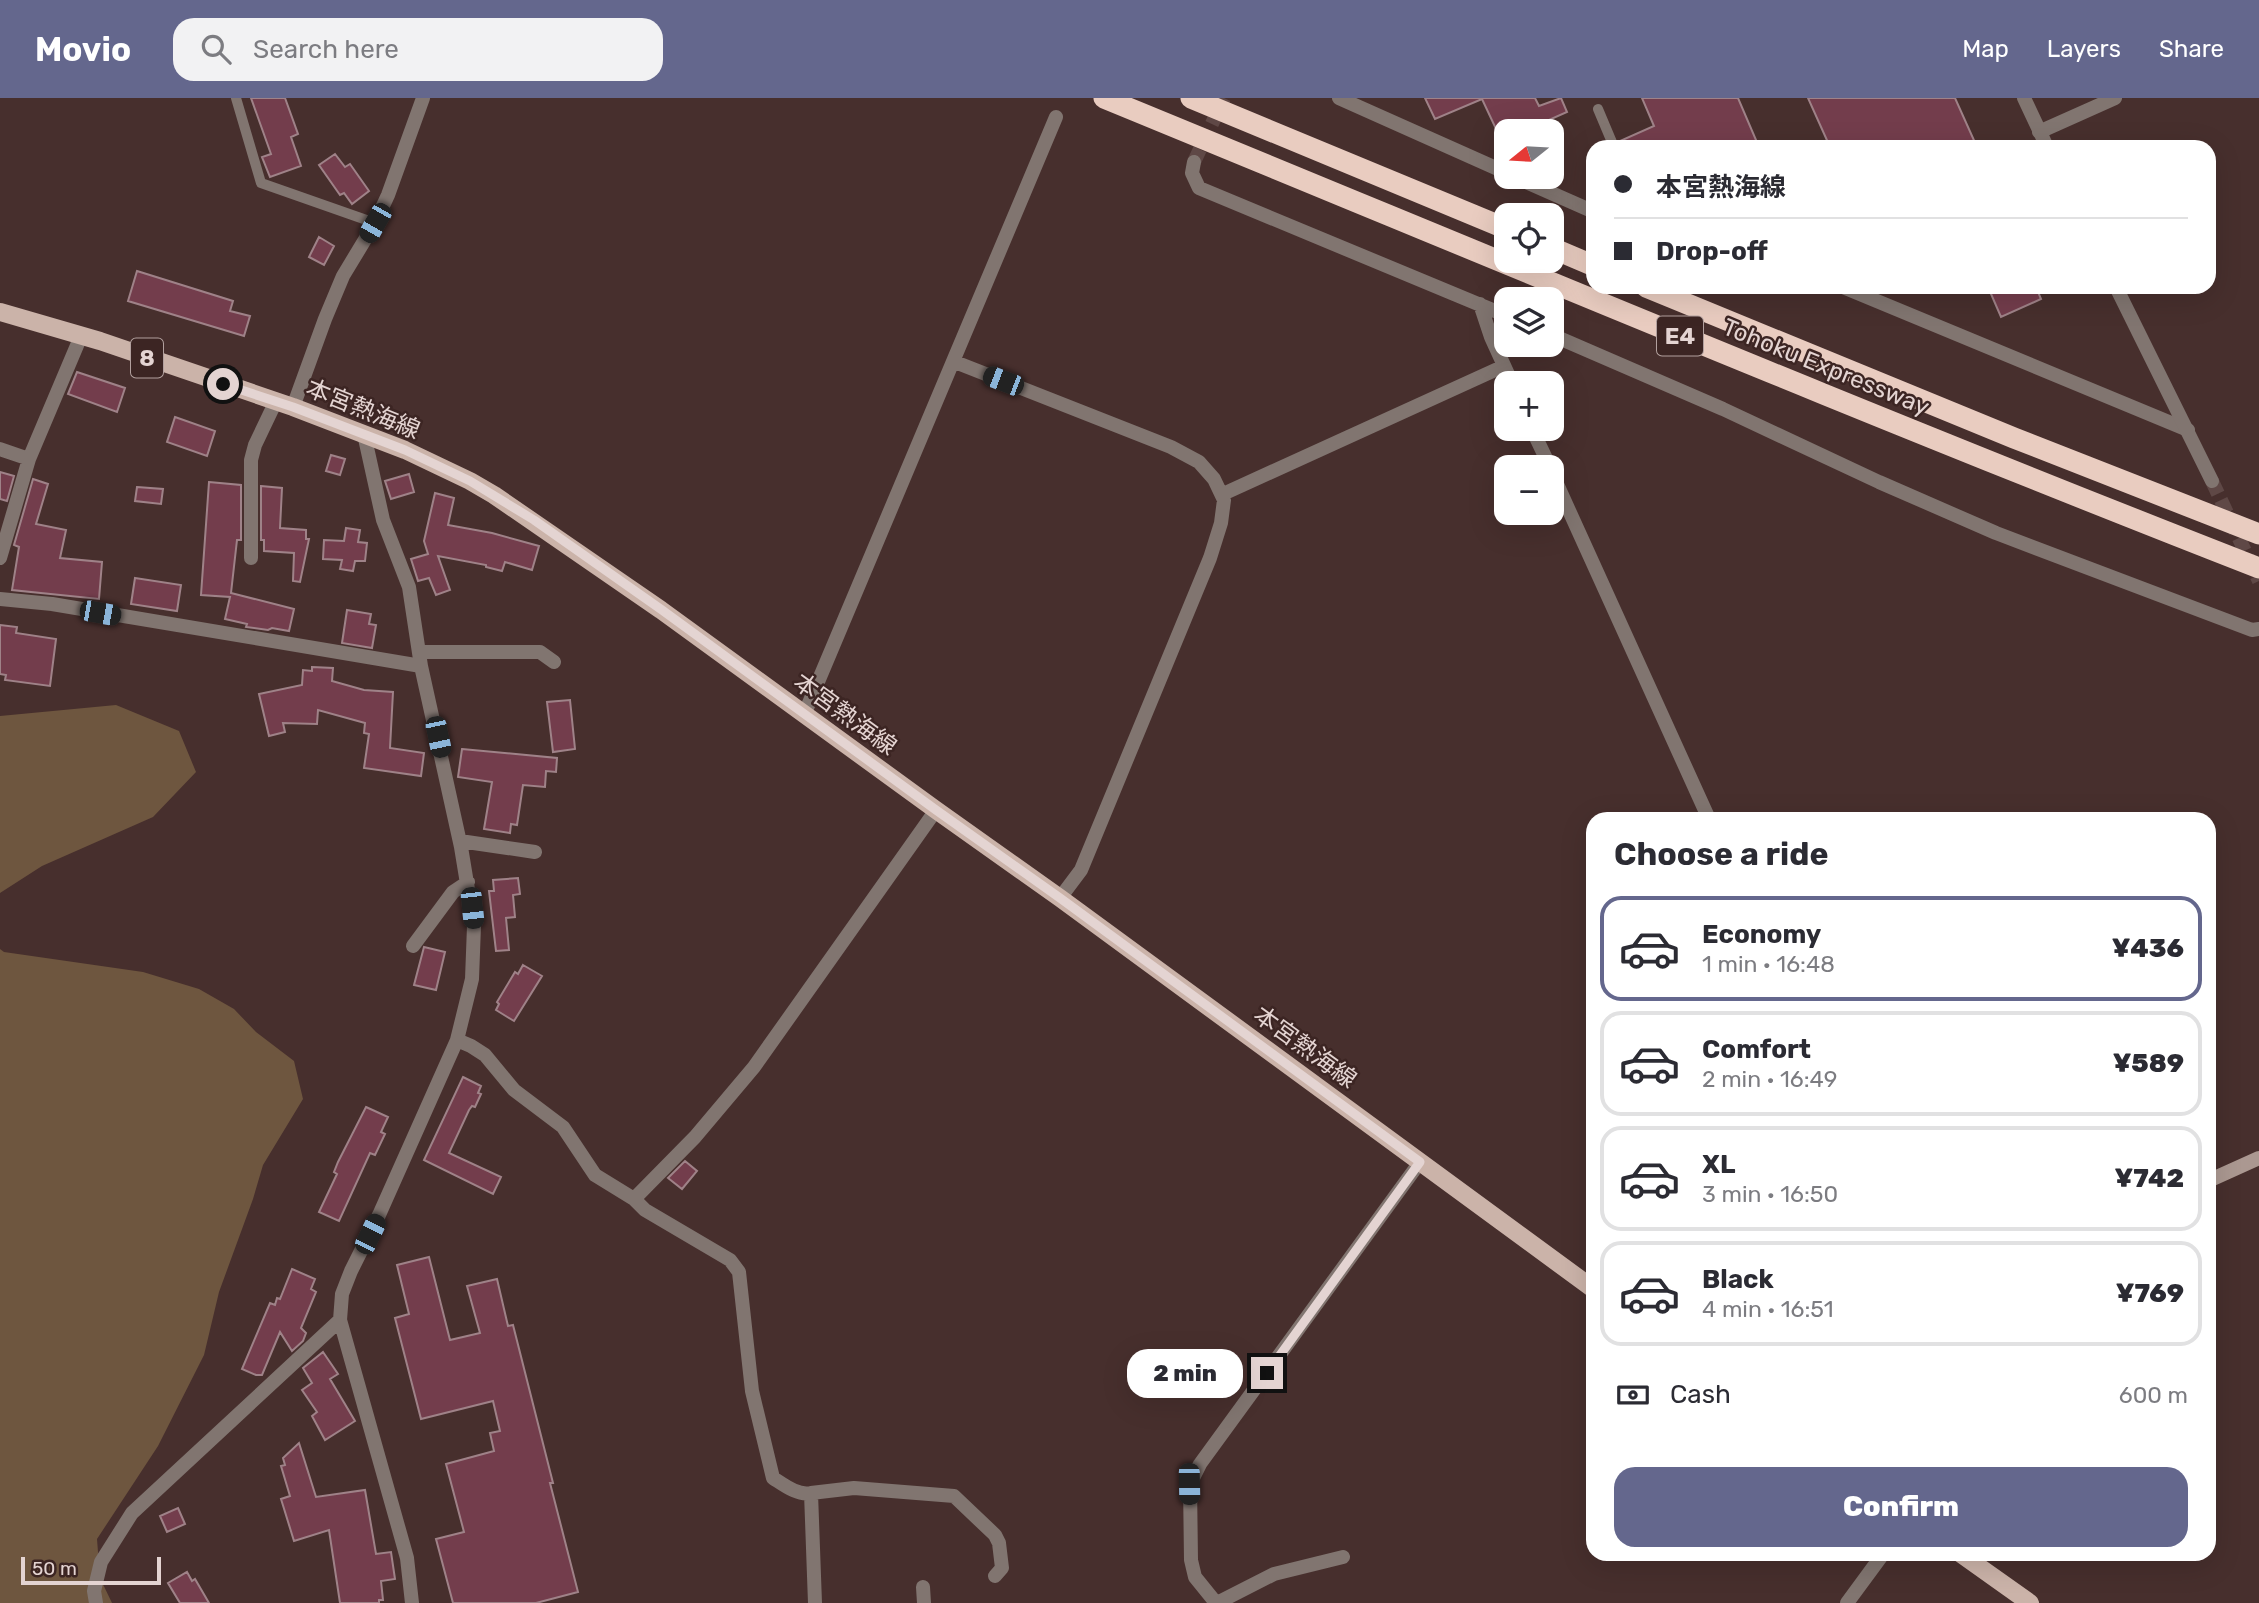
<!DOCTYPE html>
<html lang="en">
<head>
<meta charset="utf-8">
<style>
	body { margin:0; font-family:Rubik,"Noto Sans JP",sans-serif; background:#f2f2f3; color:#2b2b33; height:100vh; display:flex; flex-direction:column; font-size:26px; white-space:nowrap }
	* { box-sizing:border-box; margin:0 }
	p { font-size:23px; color:#7c7c81 }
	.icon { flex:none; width:38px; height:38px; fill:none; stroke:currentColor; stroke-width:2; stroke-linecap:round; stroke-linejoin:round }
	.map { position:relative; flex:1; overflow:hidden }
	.drawer { position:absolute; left:1586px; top:714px; width:630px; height:749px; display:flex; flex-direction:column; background:#fff; border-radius:21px; box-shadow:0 7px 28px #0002 }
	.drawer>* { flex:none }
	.hud { position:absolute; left:1586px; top:42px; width:630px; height:154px; border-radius:21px; box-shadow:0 7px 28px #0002; display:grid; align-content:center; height:154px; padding:0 28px; background:#fff }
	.needle { width:46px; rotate:252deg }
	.fabs { position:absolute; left:1494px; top:21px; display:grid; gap:14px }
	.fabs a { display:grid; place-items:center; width:70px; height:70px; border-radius:14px; background:#fff; box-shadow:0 7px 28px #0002; font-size:35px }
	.scale { position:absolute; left:21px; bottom:18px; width:140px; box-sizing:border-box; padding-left:7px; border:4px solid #e4d4d2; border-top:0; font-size:19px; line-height:24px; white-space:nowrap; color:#e4d4d2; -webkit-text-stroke:5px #3c2523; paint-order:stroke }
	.end { position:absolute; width:32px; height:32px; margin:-16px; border:9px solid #e4d4d2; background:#111; box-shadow:0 0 0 4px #111 }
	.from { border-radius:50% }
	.bubble { position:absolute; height:49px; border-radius:21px; background:#fff; box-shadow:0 7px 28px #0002; font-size:23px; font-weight:800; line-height:49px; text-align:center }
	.car { position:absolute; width:21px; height:42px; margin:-21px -10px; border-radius:9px; box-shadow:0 0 5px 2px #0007; background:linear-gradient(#222 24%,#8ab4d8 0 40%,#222 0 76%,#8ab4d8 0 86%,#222 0) }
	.hud b { display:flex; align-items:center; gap:24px; height:66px; font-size:26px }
	.hud b+b { border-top:2px solid #e1e1e2 }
	.hud i { width:18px; height:18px; background:#2b2b33 }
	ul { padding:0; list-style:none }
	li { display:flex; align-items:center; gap:21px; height:105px; margin:0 14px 10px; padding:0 14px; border:4px solid #e1e1e2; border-radius:21px }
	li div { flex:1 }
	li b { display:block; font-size:26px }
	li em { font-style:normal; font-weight:800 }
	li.current { border-color:#64678d }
	li>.icon { width:63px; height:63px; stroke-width:1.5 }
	h2 { padding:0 28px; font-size:32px; line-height:84px }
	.pay { display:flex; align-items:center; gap:18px; height:77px; padding:0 28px; font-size:26px }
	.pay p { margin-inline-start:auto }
	.cta { display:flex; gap:14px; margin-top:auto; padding:14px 28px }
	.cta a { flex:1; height:80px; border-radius:21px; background:#64678d; color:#fff; font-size:28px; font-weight:800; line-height:80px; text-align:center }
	header { display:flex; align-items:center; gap:42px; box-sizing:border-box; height:98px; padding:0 35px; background:#64678d; color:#fff }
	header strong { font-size:33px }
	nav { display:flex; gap:38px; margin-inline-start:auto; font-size:24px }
	.search { width:490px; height:63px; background:#f2f2f3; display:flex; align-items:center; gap:18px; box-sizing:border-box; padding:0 24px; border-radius:21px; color:#7c7c81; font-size:26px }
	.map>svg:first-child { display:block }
</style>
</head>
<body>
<header>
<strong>Movio</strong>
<div class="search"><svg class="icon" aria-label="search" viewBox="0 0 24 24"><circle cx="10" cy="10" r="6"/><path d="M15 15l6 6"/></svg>Search here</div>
<nav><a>Map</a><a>Layers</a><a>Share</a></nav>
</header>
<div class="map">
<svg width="2259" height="1505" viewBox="0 0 2259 1505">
	<rect width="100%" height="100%" fill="#472f2d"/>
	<path fill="#6e563f" d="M116 607 179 633 196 674 153 719 42 768 0 795V618Z
		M0 851 4 854 143 874 199 891 234 911 256 934 294 963 303 1001 263 1067 253 1101 219 1194 204 1257 158 1348 97 1441 100 1480 112 1505H0Z"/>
	<path fill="#733d4c" stroke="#9f8288" stroke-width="2" d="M251 0H285L298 36 291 39 301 68 270 79 262 59 271 56Z
		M1425 0H1535L1539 8 1561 0 1567 14 1524 33H1497L1482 1 1435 21Z
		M1642 0H1738L1759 49H1622L1620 43 1654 28Z
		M1808 0H1955L1977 49H1830Z
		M335 56 345 69 350 66 369 93 352 106 344 95 340 97 319 67Z
		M319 139 334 148 324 167 309 159Z
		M137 173 233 203 230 213 250 218 244 238 128 203Z
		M1988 189H2036L2041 201 2001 219Z
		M77 274 125 290 117 314 68 296Z
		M175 319 215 333 207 358 167 344Z
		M331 357 345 361 340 377 326 373Z
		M0 374 14 378 7 403 0 401Z
		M409 376 414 394 391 401 385 383Z
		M33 381 48 386 36 426 66 432 60 460 102 464 99 501 12 492 19 449 14 447Z
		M209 384 241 387V442H237L231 495 294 511 289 533 272 530 268 532 246 529 247 526 225 521 230 499 201 497Z
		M261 388 282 390 280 430 306 432V441H309L300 484 293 483 294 455 264 453V442H261Z
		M137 389 163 391 161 406 135 403Z
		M435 395 454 400 448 427 492 435 539 448 532 472 505 464 502 473 486 469V467L438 458 450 492 436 497 429 480 418 483 411 461 428 456 424 443Z
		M346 430 360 432 358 444 367 445 365 463H355L353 473 340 471 342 462 323 461 324 442 344 443Z
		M135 480 181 487 177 513 131 506Z
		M347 512 371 516 369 526 376 527 372 550 342 545Z
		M0 527 17 529 16 535 56 541 50 588 5 582 6 577 0 576Z
		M312 569 333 570 332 583 364 592 393 594 390 650 424 655 421 678 364 670 369 636 364 635 365 625 318 612 317 626 283 625 285 634 269 638 259 596 302 587 303 572 312 573Z
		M570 602 575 651 553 654 547 604Z
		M462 651 557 660 556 674 546 673 545 689 523 687 517 727 511 726 510 735 484 731 492 684 458 679Z
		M518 780 520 796 513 797 515 819 506 820 509 852 496 853 489 793H494L493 782Z
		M424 849 445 854 436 892 414 887Z
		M523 867 542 878 514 923 496 912 499 906 497 904 515 874 518 876Z
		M463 979 481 988 478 995 481 996 475 1009 472 1008 469 1012 449 1055 501 1079 493 1096 424 1062Z
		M366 1009 388 1019 381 1034 385 1036 375 1057 370 1055 339 1123 319 1114 337 1076 334 1074 338 1064Z
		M685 1063 697 1073 682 1091 668 1080Z
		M429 1159 450 1242 480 1235 467 1188 497 1181 508 1228 513 1227 553 1385H550L578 1494 536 1505H453L436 1441 464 1434 446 1366 494 1353 490 1335 500 1333 493 1303 421 1321 395 1220 409 1216 397 1167Z
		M292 1171 315 1181 311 1191 316 1194 301 1230 306 1235 303 1243 292 1253 280 1234 262 1277H256L242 1271 270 1205 275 1207 277 1200 280 1201Z
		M323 1254 338 1276 330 1281 355 1323 325 1342 312 1318 317 1314 302 1292 312 1285 303 1270Z
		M299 1345 316 1399 365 1392 376 1456 391 1454 395 1481 381 1483 383 1502H379V1505H340L329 1432 294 1443 281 1401 290 1398 281 1368 285 1367 283 1360Z
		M178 1410 185 1426 167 1434 160 1418Z
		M187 1474 192 1483 195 1481 209 1505H180L168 1485Z"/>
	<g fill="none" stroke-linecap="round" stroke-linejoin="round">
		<path stroke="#5f4846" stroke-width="14" stroke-dasharray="14 7" stroke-linecap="butt" d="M1194 64 1224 0"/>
		<path stroke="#5f4846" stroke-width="14" stroke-dasharray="14 7" stroke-linecap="butt" d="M2212 383 2259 483"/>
		<path stroke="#817570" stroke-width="10" d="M236 0 261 85 375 125
			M1598 11 1614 49"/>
		<path stroke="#817570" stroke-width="14" d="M1339 0 1507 75
			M1194 64 1192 75 1199 90 1507 218
			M1515 79 1592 113
			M1843 189 2188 332
			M1480 206 1491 239 1512 285
			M1552 237 1723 311 1879 384 1996 435 2252 532 2259 531
			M955 264 1171 349 1199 364 1214 381 1224 402 1221 425 1210 460 1081 772 1060 800
			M293 309 325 221 343 178 375 125 388 97 423 0
			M1532 331 1550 369
			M364 336 383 422 409 489 421 568 461 749 474 828 472 881 457 942 379 1117 351 1173 342 1196 340 1222 407 1460 412 1505
			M0 351 29 361
			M1552 375 1709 721
			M1223 396 1504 268
			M0 460 29 361 81 238
			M251 460V362L255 347 276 303
			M0 501 52 506 421 568
			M419 554H540L554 564
			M804 617 1056 19
			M460 743 535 754
			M413 848 453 794 468 784
			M457 942 471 948 485 957 514 992 563 1029 595 1077 634 1101 695 1039 754 969 936 712
			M634 1101 645 1112 730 1162 739 1174 752 1293 773 1380C784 1387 798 1398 811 1395L815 1505
			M811 1395 854 1390 954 1398 995 1437 999 1445 1002 1470 995 1478
			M923 1489 924 1505
			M96 1505 94 1493 101 1464 132 1415 340 1222
			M1216 1505 1195 1479 1191 1462 1190 1386 1200 1366 1420 1064
			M1217 1505 1274 1476 1343 1459
			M1847 1505 1883 1456"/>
		<path stroke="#817570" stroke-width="14" d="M2024 0 2047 49
			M2039 34 2115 0
			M2116 189 2212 383"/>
		<path stroke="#ab9891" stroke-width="14" d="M2208 1083 2259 1060"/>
		<path stroke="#cbb3a9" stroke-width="18" d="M0 214 100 243 293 309 405 352 470 383 494 397 661 512 936 712 1060 800 1592 1190
			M1961 1456 2030 1505"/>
		<path stroke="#e9ccc0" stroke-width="21" d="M1104 0C1489 158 1872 319 2259 470
			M1191 0 1507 131
			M1552 150 1592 167
			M1646 189 2014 340 2259 436"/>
	</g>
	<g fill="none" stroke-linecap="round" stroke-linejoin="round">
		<path stroke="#e4d4d2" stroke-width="9" d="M223 286 293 309 405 352 470 383 534 422 662 512 936 712 1060 800 1420 1064 1267 1275"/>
	</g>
	<g text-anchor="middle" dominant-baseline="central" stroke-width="5" stroke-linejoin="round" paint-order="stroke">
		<g fill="#3c2523" stroke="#b2a09e" stroke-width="2">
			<rect x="1657" y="218.5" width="46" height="39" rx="5"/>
			<rect x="131" y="240.5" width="32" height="39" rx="5"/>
		</g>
		<g font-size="23" font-weight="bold" fill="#e4d4d2">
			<text x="1680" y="238">E4</text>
			<text x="147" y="260">8</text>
		</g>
		<g font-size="24" fill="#e4d4d2" stroke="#3c2523">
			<text transform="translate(1826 269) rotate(22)">Tohoku Expressway</text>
			<text transform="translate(363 311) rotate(22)">本宮熱海線</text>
			<text transform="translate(845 616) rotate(36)">本宮熱海線</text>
			<text transform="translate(1305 949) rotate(36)">本宮熱海線</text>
		</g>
	</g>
</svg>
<div class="fabs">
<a><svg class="needle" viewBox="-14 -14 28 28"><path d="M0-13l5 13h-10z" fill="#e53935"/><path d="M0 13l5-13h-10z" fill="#7c7c81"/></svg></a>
<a><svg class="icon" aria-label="locate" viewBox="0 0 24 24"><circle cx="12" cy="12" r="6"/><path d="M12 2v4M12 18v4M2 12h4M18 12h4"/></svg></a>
<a><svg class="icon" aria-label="layers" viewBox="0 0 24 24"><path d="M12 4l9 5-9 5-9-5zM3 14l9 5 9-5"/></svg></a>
<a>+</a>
<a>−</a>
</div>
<div class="scale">50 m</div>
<i class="end from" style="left:223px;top:286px"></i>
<i class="end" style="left:1267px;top:1275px"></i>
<div class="bubble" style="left:1127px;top:1251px;width:116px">2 min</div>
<i class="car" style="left:375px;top:125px;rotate:210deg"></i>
<i class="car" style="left:1003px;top:283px;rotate:291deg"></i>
<i class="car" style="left:100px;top:515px;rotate:100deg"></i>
<i class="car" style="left:438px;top:639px;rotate:168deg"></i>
<i class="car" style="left:472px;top:810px;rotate:174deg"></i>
<i class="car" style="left:370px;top:1136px;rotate:26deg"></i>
<i class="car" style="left:1189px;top:1386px;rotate:179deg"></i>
<div class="hud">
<b><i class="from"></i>本宮熱海線</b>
<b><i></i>Drop-off</b>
</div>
<section class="drawer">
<h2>Choose a ride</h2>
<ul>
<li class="current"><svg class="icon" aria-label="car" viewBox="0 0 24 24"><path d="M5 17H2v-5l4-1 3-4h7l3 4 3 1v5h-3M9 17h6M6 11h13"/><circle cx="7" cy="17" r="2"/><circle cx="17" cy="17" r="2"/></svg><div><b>Economy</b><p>1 min · 16:48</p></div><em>¥436</em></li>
<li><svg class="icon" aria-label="car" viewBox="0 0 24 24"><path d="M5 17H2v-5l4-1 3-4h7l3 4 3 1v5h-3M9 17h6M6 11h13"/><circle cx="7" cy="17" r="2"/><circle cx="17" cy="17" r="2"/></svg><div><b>Comfort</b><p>2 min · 16:49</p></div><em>¥589</em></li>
<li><svg class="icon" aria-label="car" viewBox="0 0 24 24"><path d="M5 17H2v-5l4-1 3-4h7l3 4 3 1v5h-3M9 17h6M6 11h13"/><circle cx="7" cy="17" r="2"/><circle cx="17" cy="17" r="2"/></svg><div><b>XL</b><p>3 min · 16:50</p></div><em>¥742</em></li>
<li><svg class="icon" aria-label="car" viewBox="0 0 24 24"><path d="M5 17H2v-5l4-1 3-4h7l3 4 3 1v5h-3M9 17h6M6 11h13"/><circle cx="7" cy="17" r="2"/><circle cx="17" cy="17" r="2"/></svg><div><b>Black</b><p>4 min · 16:51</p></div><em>¥769</em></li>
</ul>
<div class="pay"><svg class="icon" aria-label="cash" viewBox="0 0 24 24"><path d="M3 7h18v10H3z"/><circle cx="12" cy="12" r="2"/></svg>Cash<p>600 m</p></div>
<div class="cta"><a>Confirm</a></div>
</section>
</div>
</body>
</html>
